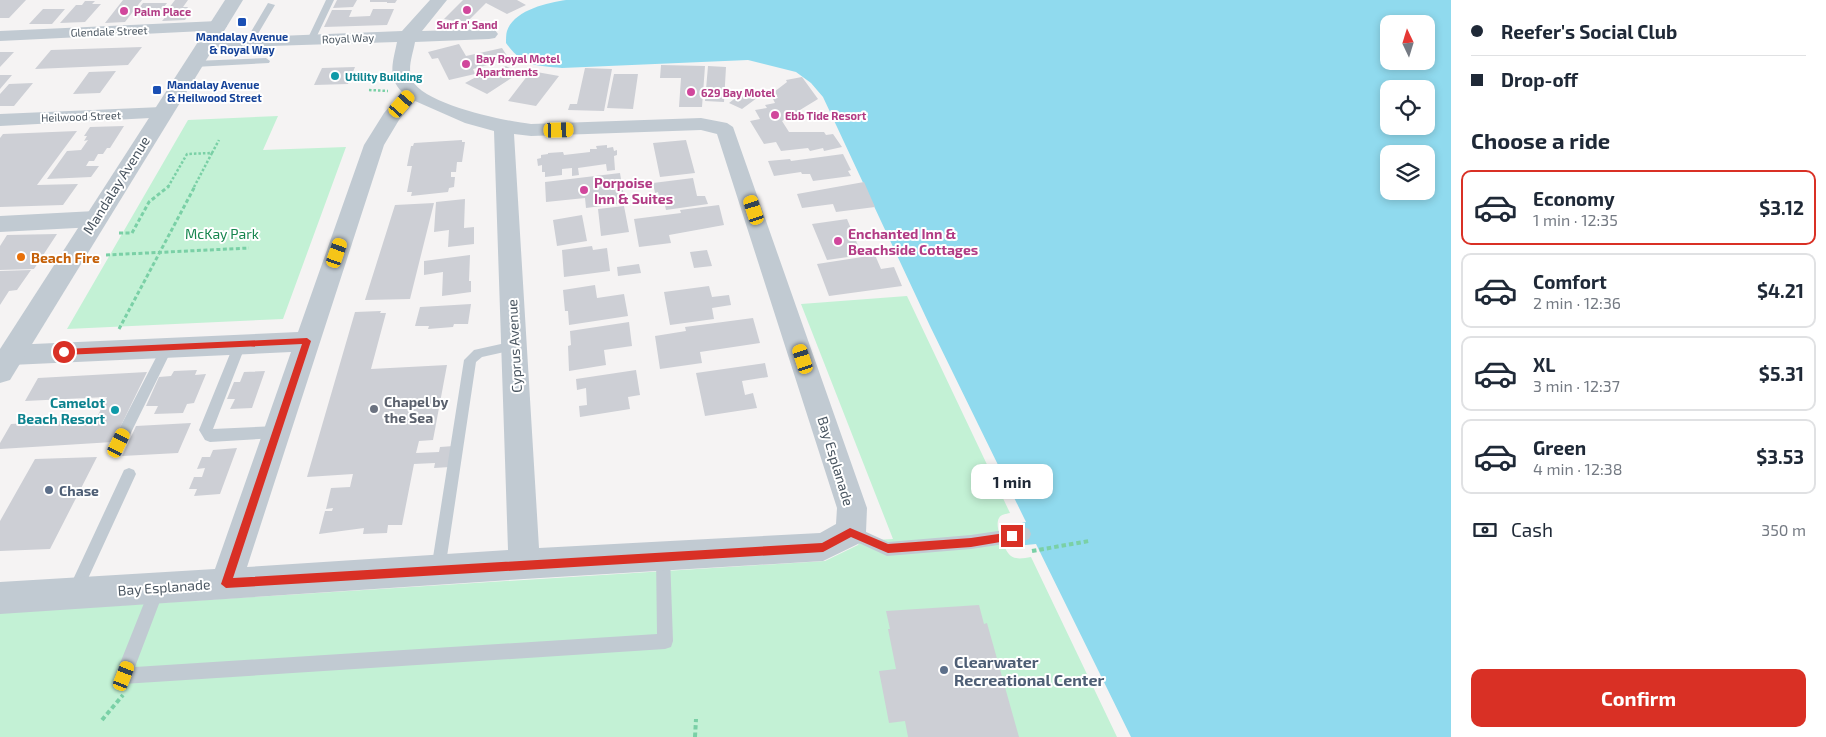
<!DOCTYPE html>
<html lang="en">
<head>
<meta charset="utf-8">
<style>
	body { margin:0; font-family:"Exo 2",sans-serif; background:#f6f6f7; color:#1f2937; height:100vh; display:flex; flex-direction:column; font-size:19px; white-space:nowrap }
	* { box-sizing:border-box; margin:0 }
	p { font-size:16px; color:#747a83 }
	.icon { flex:none; width:28px; height:28px; fill:none; stroke:currentColor; stroke-width:2; stroke-linecap:round; stroke-linejoin:round }
	.map { position:relative; flex:1; overflow:hidden }
	.details { display:flex; flex-direction:column; background:#fff; width:375px }
	.details>* { flex:none }
	.banner { display:grid; align-content:center; height:110px; padding:0 20px; background:#fff }
	.needle { width:32px; rotate:356deg }
	.tools { position:absolute; left:1380px; top:15px; display:grid; gap:10px }
	.tools a { display:grid; place-items:center; width:55px; height:55px; border-radius:10px; background:#fff; box-shadow:0 2px 8px #0003; font-size:25px }
	.end { position:absolute; width:22px; height:22px; margin:-11px; border:6px solid #d93025; background:#fff; box-shadow:0 0 0 2px #fff }
	.from { border-radius:50% }
	.bubble { position:absolute; height:35px; border-radius:10px; background:#fff; box-shadow:0 2px 8px #0003; font-size:16px; font-weight:700; line-height:35px; text-align:center }
	.car { position:absolute; width:15px; height:30px; margin:-15px -8px; border-radius:6px; box-shadow:0 0 4px 1px #0007; background:linear-gradient(#f5c518 24%,#345 0 40%,#f5c518 0 76%,#345 0 86%,#f5c518 0) }
	.banner b { display:flex; align-items:center; gap:18px; height:48px; font-size:19px }
	.banner b+b { border-top:1px solid #e0e1e3 }
	.banner i { width:12px; height:12px; background:#1f2937 }
	ul { padding:0; list-style:none }
	li { display:flex; align-items:center; gap:15px; height:75px; margin:0 10px 8px; padding:0 10px; border:2px solid #e0e1e3; border-radius:10px }
	li div { flex:1 }
	li b { display:block; font-size:19px }
	li em { font-style:normal; font-weight:700 }
	li.active { border-color:#d93025 }
	li>.icon { width:45px; height:45px; stroke-width:1.5 }
	h2 { padding:0 20px; font-size:22px; line-height:60px }
	.pay { display:flex; align-items:center; gap:12px; height:55px; padding:0 20px; font-size:19px }
	.pay p { margin-inline-start:auto }
	.primary-button { display:flex; gap:10px; margin-top:auto; padding:10px 20px }
	.primary-button a { flex:1; height:58px; border-radius:10px; background:#d93025; color:#fff; font-size:20px; font-weight:700; line-height:58px; text-align:center }
	main { display:flex; flex:1; min-height:0 }
	.map>svg:first-child { display:block }
</style>
</head>
<body>
<main>
<div class="map">
<svg width="1451" height="737" viewBox="0 0 1451 737">
	<rect width="100%" height="100%" fill="#f5f3f3"/>
	<path fill="#c3f1d5" d="M278 116 263 150 346 147 283 319 67 329 188 120Z
		M907 296 1010 513C1006 514 1001 514 999 518 994 526 1004 550 1011 556 1017 560 1024 558 1031 557L1117 737H0V613L825 561 858 545 860 541 893 539 801 304Z"/>
	<path fill="#90daee" fill-rule="evenodd" d="M566 0H1451V737H1131L1036 544 1016 546 1009 526 1026 522 930 326 823 97 811 83 796 72 748 60 562 68C534 65 523 66 506 43 506 39 506 34 507 31 514 10 547 3 566 0ZM1389 24H1426V61H1389ZM1389 89H1426V126H1389ZM1389 154H1426V191H1389Z"/>
	<path fill="#cdcfd5" d="M0 0H26L9 18H0Z
		M123 0H142L125 22 105 23Z
		M175 0H188L183 7H188L184 13H165Z
		M337 0H357L353 7 333 8Z
		M370 0H397L395 3H387V2H370Z
		M463 0H517L526 5 507 14 486 3 466 23 444 19Z
		M85 1H95L92 4H101L85 22 60 23 76 5H82Z
		M143 3H167L157 16H133Z
		M43 9H65L52 24H29Z
		M373 9H394L387 25 324 27 332 10H352L349 17 370 16Z
		M189 14 185 20 162 21 167 15Z
		M459 44 466 56 502 48 509 59 473 69 475 74 449 80 438 58 432 59 428 52Z
		M142 47 128 65 35 69 51 50Z
		M0 52H14L0 67Z
		M661 65 705 66 702 107H679L681 78H660Z
		M506 66 519 73 487 94 465 83 489 70 491 71Z
		M708 66 726 67 724 102 705 101Z
		M355 67 348 84 314 85 322 68Z
		M585 68 612 69 604 111 568 110 570 104H577Z
		M116 71 100 93 73 94 89 72Z
		M531 71 559 76 536 106 508 101Z
		M614 74H638L633 109 607 108Z
		M0 75H12L0 89Z
		M802 77 818 99 782 121 789 132H824L826 135 833 134 842 147 824 151 823 148 810 151 808 148 781 151 776 142 764 144 750 121 760 119 755 110 767 108 765 105 775 103 773 99 778 98 774 92 787 82 786 80Z
		M33 83 14 106H0V94L9 84Z
		M747 89 761 95 742 109 729 103Z
		M124 126 110 148H107L103 154H98L94 161H89L86 166H99L91 177 47 179 67 151 81 150 88 140 84 141 87 136H84L90 127Z
		M77 131 37 185 78 184 63 205 0 207V138L3 134Z
		M462 140V142H465L462 162H457L456 172H451V177H455L454 187 449 188 448 192 411 196 412 192H407L412 166H407L411 146H413L414 143Z
		M686 140 695 173 660 177 653 143Z
		M607 145V148L613 147 614 151 617 150V155L614 156 615 170 607 171 606 164 578 168 579 175 572 176V168L562 169V175L545 177V172H542V165L538 166 537 159 541 158V155L548 154V153L563 152 564 155 590 152V149H597L596 146Z
		M843 154 851 170 848 171 851 176 813 181 810 174H802L801 172 774 176 768 161 790 159 791 161Z
		M620 173 625 203 586 208 585 198 546 202 545 182Z
		M693 178 697 196H705L708 204 666 210 664 201H660L658 192 655 193 653 183Z
		M864 182 875 207 836 212 833 204 802 208 797 194Z
		M465 199 464 228 474 227V244L448 247 449 230 434 232 436 202Z
		M434 203 410 299 365 300 395 205Z
		M719 205 724 225 669 235 671 243 639 247 634 219 681 213 680 210Z
		M624 206 629 232 601 236 598 209Z
		M582 215 587 241 557 246 553 220Z
		M847 219 862 255 827 260 812 224Z
		M57 234 34 269 0 270V246L7 235Z
		M592 246 593 250 607 248 610 271 564 277 562 250Z
		M707 250 712 266 694 268 690 252Z
		M470 255 469 281H471V292L442 296 443 272 424 275V261Z
		M875 255 881 269 894 267 902 286 829 296 817 264Z
		M639 264 641 273 618 276 617 267Z
		M31 270 17 290 9 291 0 305V271Z
		M595 285 597 298 624 294 628 316 569 325 568 311H565L563 290Z
		M709 286 712 297 729 295 731 305 712 308 714 319 670 325 664 292Z
		M471 304 468 324H454L453 327 428 329 429 326H415L420 307Z
		M381 311 380 313H386L371 369 447 365 433 440 419 441 416 453 439 452 440 447 454 446 450 467 434 468 435 463 414 464 402 525H388L387 533 363 534 364 528 319 534 325 511H332L333 508 326 509 331 488 350 487 353 474 307 477 355 312Z
		M753 318 760 343 700 352 702 363 660 369 655 336 686 331 685 327Z
		M629 322 632 346 604 350 606 365 569 371 568 346 571 345 570 331Z
		M765 363 768 377 742 381 745 395 753 393 757 408 705 416 696 373Z
		M197 370 195 375 206 374 194 403 187 404 183 413 154 414 158 406H146L159 377 171 376 174 371Z
		M636 370 640 395 628 397 630 409 580 417 579 406 587 405 586 388 577 390 576 379Z
		M265 371 252 408 230 409 235 399H227L234 382H240L244 372Z
		M147 372 113 442 0 449V443L11 424 96 419 107 397 25 401 38 378Z
		M191 423 178 453 122 456 136 426Z
		M237 448 220 494 194 496 197 489H189L194 477H202L205 468 197 469 202 457H210L213 450Z
		M97 457 50 549 0 551V521L35 459Z
		M979 605 984 624 987 623 1019 737H908L905 721 889 723 879 671 896 669 888 629H890L886 611Z"/>
	<g fill="none" stroke-linecap="round" stroke-linejoin="round">
		<path stroke="#7ad0a6" stroke-width="2.5" stroke-dasharray="2.5 2" stroke-linecap="butt" d="M369 90 388 91
			M168 187 187 154 212 153 219 140
			M194 187 212 153"/>
		<path stroke="#7ad0a6" stroke-width="3" stroke-dasharray="4 2.5" stroke-linecap="butt" d="M119 233H132L149 202 169 186
			M106 255 249 248
			M119 329 195 186"/>
		<path stroke="#7ad0a6" stroke-width="4" stroke-dasharray="4.5 3" stroke-linecap="butt" d="M1032 551 1089 541
			M102 720 123 695
			M695 737 696 719"/>
		<path fill="#c1cad2" fill-rule="evenodd" d="M326 0H334L315 40 308 42 307 40Z
			M268 3 275 5 252 44H246L245 42Z
			M266 58 270 61 269 63 194 67 190 64 194 61Z
			M240 339 244 341 246 344 213 429 277 426 282 428 284 432 282 436 277 438 210 442 205 440 199 430 234 344 236 341Z
			M514 341 518 343 520 346 518 349 482 357 476 362 445 570 443 575 438 577 433 575 431 570 464 360 474 350Z
			M167 342 171 344 173 347 124 447 119 449 114 447 112 443 114 439 163 344Z
			M129 468 134 470 136 474 80 596 75 598 70 596 67 591 70 586 124 470Z
			M851 525 888 542 971 535 1024 527 1029 529 1031 534 1029 539 1024 541 971 549 887 556 846 537 844 532 846 527Z
			M663 549 668 551 670 556 673 641 671 647 665 649 123 684 117 682 115 676 152 583 157 581 162 583 165 588 135 667 657 634 656 556 658 551Z"/>
		<path fill="#c1cad2" fill-rule="evenodd" d="M430 0H447L422 31 489 29 495 30 498 34 495 38 489 39 415 42C413 54 407 68 412 80 425 105 505 121 531 124L701 118 727 123 733 127 867 508 866 532 862 542 823 561 524 579 0 614V582L215 569 291 352 11 365 2 362 0 351 2 348 11 345 298 332 364 145 384 113 402 92C387 77 393 62 397 42L207 48 201 47 198 43 201 39 402 31ZM415 101 465 123 494 131 508 550 247 567 384 145 399 120ZM701 130 717 134 837 508 836 524 820 533 539 548 514 134 531 136Z
			M218 21 224 22 227 26 224 30 0 41V31Z
			M162 107 169 109 172 113 169 117 0 126V114Z
			M95 211 103 214 106 219 103 224 95 227 0 232V216Z"/>
		<path fill="#c1cad2" fill-rule="evenodd" d="M225 0H243L10 380 0 383V349Z"/>
	</g>
	<path fill="#d93025" d="M307 338 311 341 233 578 822 543 850 528 888 544 971 538 1012 532 1017 536 1012 540 971 547 888 553 851 537 823 552 226 588 221 584 302 344 64 355 60 352 64 349Z"/>
	<g fill="#d1479c" stroke="#fff" stroke-width="2">
		<circle cx="467" cy="10" r="5"/>
		<circle cx="124" cy="11" r="5"/>
		<circle cx="466" cy="64" r="5"/>
		<circle cx="691" cy="92" r="5"/>
		<circle cx="775" cy="115" r="5"/>
		<circle cx="584" cy="190" r="5"/>
		<circle cx="838" cy="241" r="5"/>
	</g>
	<g fill="#1a4fb4" stroke="#fff" stroke-width="2">
		<rect x="237" y="17" width="10" height="10" rx="2.5"/>
		<rect x="152" y="85" width="10" height="10" rx="2.5"/>
	</g>
	<g fill="#0f9aa8" stroke="#fff" stroke-width="2">
		<circle cx="335" cy="76" r="5"/>
		<circle cx="115" cy="410" r="5"/>
	</g>
	<circle fill="#e8710a" stroke="#fff" stroke-width="2" cx="21" cy="257" r="5"/>
	<circle fill="#6b7280" stroke="#fff" stroke-width="2" cx="374" cy="409" r="5"/>
	<g fill="#5c6f8a" stroke="#fff" stroke-width="2">
		<circle cx="49" cy="490" r="5"/>
		<circle cx="944" cy="670" r="5"/>
	</g>
	<g text-anchor="middle" dominant-baseline="central" stroke-width="4" stroke-linejoin="round" paint-order="stroke">
		<g font-size="11" font-weight="bold" fill="#b23c85" stroke="#fff" text-anchor="start">
			<text x="134" y="11">Palm Place</text>
			<text x="467" y="24" text-anchor="middle">Surf n' Sand</text>
			<text x="476" y="58">Bay Royal Motel<tspan x="476" dy="13">Apartments</tspan></text>
			<text x="701" y="92">629 Bay Motel</text>
			<text x="785" y="115">Ebb Tide Resort</text>
		</g>
		<g font-size="11" fill="#4a5661" stroke="#fff">
			<text transform="translate(109 31) rotate(-2)">Glendale Street</text>
			<text transform="translate(348 38) rotate(-2)">Royal Way</text>
			<text transform="translate(81 116) rotate(-2)">Heilwood Street</text>
		</g>
		<g font-size="11" font-weight="bold" fill="#164399" stroke="#fff">
			<text x="242" y="36">Mandalay Avenue<tspan x="242" dy="13">&amp; Royal Way</tspan></text>
			<text x="167" y="84" text-anchor="start">Mandalay Avenue<tspan x="167" dy="13">&amp; Heilwood Street</tspan></text>
		</g>
		<g font-size="11" font-weight="bold" fill="#0d838f" stroke="#fff" text-anchor="start">
			<text x="345" y="76">Utility Building</text>
		</g>
		<g font-size="14" font-weight="bold" fill="#b23c85" stroke="#fff" text-anchor="start">
			<text x="594" y="182">Porpoise<tspan x="594" dy="16">Inn &amp; Suites</tspan></text>
			<text x="848" y="233">Enchanted Inn &amp;<tspan x="848" dy="16">Beachside Cottages</tspan></text>
		</g>
		<g font-size="14" fill="#4a5661" stroke="#fff">
			<text transform="translate(116 185) rotate(-58)">Mandalay Avenue</text>
			<text transform="translate(514 346) rotate(-93)">Cyprus Avenue</text>
			<text transform="translate(836 461) rotate(73)">Bay Esplanade</text>
			<text transform="translate(164 587) rotate(-4)">Bay Esplanade</text>
		</g>
		<g font-size="14" fill="#17864f" stroke="#fff">
			<text x="222" y="233">McKay Park</text>
		</g>
		<g font-size="14" font-weight="bold" fill="#c56008" stroke="#fff" text-anchor="start">
			<text x="31" y="257">Beach Fire</text>
		</g>
		<g font-size="14" font-weight="bold" fill="#5b616d" stroke="#fff" text-anchor="start">
			<text x="384" y="401">Chapel by<tspan x="384" dy="16">the Sea</tspan></text>
		</g>
		<g font-size="14" font-weight="bold" fill="#0d838f" stroke="#fff" text-anchor="end">
			<text x="105" y="402">Camelot<tspan x="105" dy="16">Beach Resort</tspan></text>
		</g>
		<g font-size="14" font-weight="bold" fill="#4e5e75" stroke="#fff" text-anchor="start">
			<text x="59" y="490">Chase</text>
		</g>
		<g font-size="16" font-weight="bold" fill="#4e5e75" stroke="#fff" text-anchor="start">
			<text x="954" y="661">Clearwater<tspan x="954" dy="18">Recreational Center</tspan></text>
		</g>
	</g>
</svg>
<div class="tools">
<a><svg class="needle" viewBox="-14 -14 28 28"><path d="M0-13l5 13h-10z" fill="#e53935"/><path d="M0 13l5-13h-10z" fill="#747a83"/></svg></a>
<a><svg class="icon" aria-label="locate" viewBox="0 0 24 24"><circle cx="12" cy="12" r="6"/><path d="M12 2v4M12 18v4M2 12h4M18 12h4"/></svg></a>
<a><svg class="icon" aria-label="layers" viewBox="0 0 24 24"><path d="M12 4l9 5-9 5-9-5zM3 14l9 5 9-5"/></svg></a>
</div>
<i class="end from" style="left:64px;top:352px"></i>
<i class="end" style="left:1012px;top:536px"></i>
<div class="bubble" style="left:971px;top:464px;width:82px">1 min</div>
<i class="car" style="left:402px;top:104px;rotate:41deg"></i>
<i class="car" style="left:559px;top:130px;rotate:88deg"></i>
<i class="car" style="left:754px;top:210px;rotate:342deg"></i>
<i class="car" style="left:337px;top:253px;rotate:19deg"></i>
<i class="car" style="left:803px;top:359px;rotate:342deg"></i>
<i class="car" style="left:119px;top:443px;rotate:26deg"></i>
<i class="car" style="left:124px;top:676px;rotate:21deg"></i>
</div>
<section class="details">
<div class="banner">
<b><i class="from"></i>Reefer's Social Club</b>
<b><i></i>Drop-off</b>
</div>
<h2>Choose a ride</h2>
<ul>
<li class="active"><svg class="icon" aria-label="car" viewBox="0 0 24 24"><path d="M5 17H2v-5l4-1 3-4h7l3 4 3 1v5h-3M9 17h6M6 11h13"/><circle cx="7" cy="17" r="2"/><circle cx="17" cy="17" r="2"/></svg><div><b>Economy</b><p>1 min · 12:35</p></div><em>$3.12</em></li>
<li><svg class="icon" aria-label="car" viewBox="0 0 24 24"><path d="M5 17H2v-5l4-1 3-4h7l3 4 3 1v5h-3M9 17h6M6 11h13"/><circle cx="7" cy="17" r="2"/><circle cx="17" cy="17" r="2"/></svg><div><b>Comfort</b><p>2 min · 12:36</p></div><em>$4.21</em></li>
<li><svg class="icon" aria-label="car" viewBox="0 0 24 24"><path d="M5 17H2v-5l4-1 3-4h7l3 4 3 1v5h-3M9 17h6M6 11h13"/><circle cx="7" cy="17" r="2"/><circle cx="17" cy="17" r="2"/></svg><div><b>XL</b><p>3 min · 12:37</p></div><em>$5.31</em></li>
<li><svg class="icon" aria-label="car" viewBox="0 0 24 24"><path d="M5 17H2v-5l4-1 3-4h7l3 4 3 1v5h-3M9 17h6M6 11h13"/><circle cx="7" cy="17" r="2"/><circle cx="17" cy="17" r="2"/></svg><div><b>Green</b><p>4 min · 12:38</p></div><em>$3.53</em></li>
</ul>
<div class="pay"><svg class="icon" aria-label="cash" viewBox="0 0 24 24"><path d="M3 7h18v10H3z"/><circle cx="12" cy="12" r="2"/></svg>Cash<p>350 m</p></div>
<div class="primary-button"><a>Confirm</a></div>
</section>
</main>
</body>
</html>
